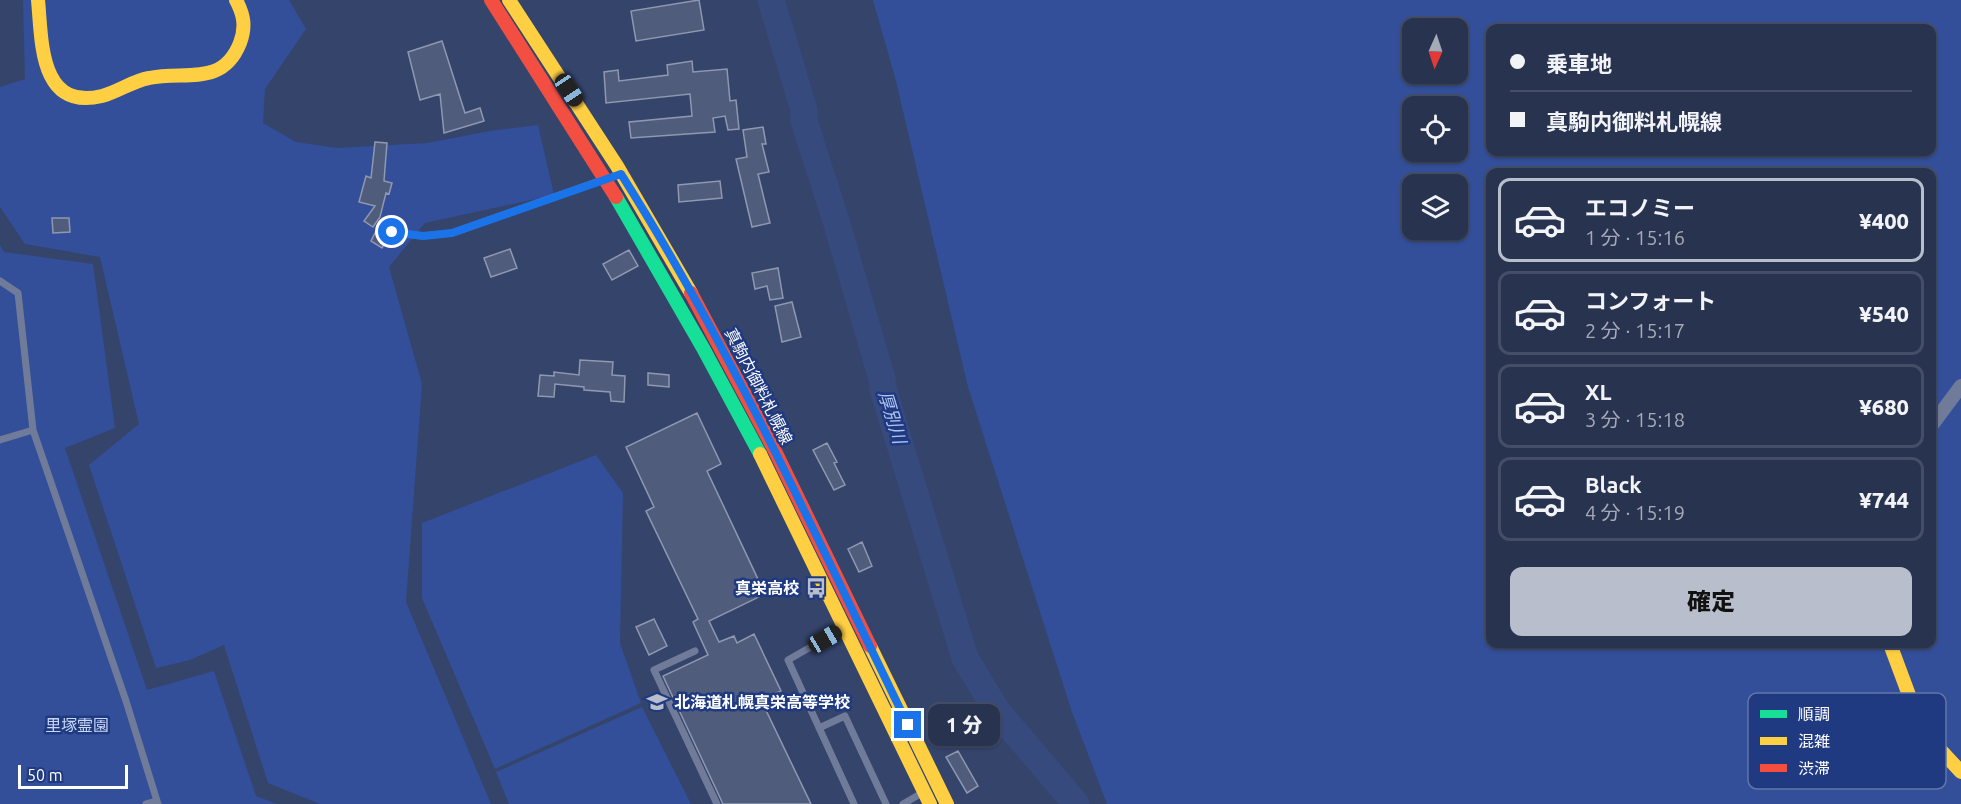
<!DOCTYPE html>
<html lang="ja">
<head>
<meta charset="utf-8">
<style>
	body { margin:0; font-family:Ubuntu,"Noto Sans JP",sans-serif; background:#343f5a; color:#f1f3f6; height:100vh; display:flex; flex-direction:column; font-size:22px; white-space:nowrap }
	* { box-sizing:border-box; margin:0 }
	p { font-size:20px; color:#a5aab7 }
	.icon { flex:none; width:33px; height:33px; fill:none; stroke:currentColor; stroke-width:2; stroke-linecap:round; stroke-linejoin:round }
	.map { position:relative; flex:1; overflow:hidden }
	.drawer { position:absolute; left:1486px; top:168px; width:450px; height:480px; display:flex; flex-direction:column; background:#283350; border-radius:12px; box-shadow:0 2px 4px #0004,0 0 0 2px #444e67 }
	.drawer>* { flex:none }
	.top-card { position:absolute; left:1486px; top:24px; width:450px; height:132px; border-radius:12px; box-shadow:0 2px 4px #0004,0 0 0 2px #444e67; display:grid; align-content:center; height:132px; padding:0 24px; background:#283350 }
	.needle { width:39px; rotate:183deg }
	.buttons { position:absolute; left:1402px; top:18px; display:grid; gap:12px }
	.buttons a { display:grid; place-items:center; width:66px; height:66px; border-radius:12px; background:#283350; box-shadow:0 2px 4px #0004,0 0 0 2px #444e67; font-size:30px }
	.scale { position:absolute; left:18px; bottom:15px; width:110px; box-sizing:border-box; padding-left:6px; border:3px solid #fff; border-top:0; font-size:16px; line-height:21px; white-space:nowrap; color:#fff; -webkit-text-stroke:4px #1f3a81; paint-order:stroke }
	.end { position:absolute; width:27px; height:27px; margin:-14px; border:8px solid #1a73e8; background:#fff; box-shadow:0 0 0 3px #fff }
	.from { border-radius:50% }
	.bubble { position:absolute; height:42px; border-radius:12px; background:#283350; box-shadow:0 2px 4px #0004,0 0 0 2px #444e67; font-size:20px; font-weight:800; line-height:42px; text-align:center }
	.car { position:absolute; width:18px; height:36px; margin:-18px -9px; border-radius:8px; box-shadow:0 0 4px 2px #0007; background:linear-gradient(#222 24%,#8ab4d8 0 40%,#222 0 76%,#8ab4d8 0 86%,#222 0) }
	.top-card b { display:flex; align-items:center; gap:21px; height:57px; font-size:22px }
	.top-card b+b { border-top:2px solid #444e67 }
	.top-card i { width:15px; height:15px; background:#f1f3f6 }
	ul { padding:10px 0 0; list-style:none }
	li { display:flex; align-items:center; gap:18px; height:84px; margin:0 12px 9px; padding:0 12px; border:3px solid #444e67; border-radius:12px }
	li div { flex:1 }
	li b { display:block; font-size:22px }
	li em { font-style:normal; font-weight:800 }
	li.active { border-color:#b8becb }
	li>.icon { width:54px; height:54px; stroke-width:1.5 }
	.cta { display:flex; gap:12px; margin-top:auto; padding:12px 24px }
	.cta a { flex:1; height:69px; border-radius:12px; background:#b8becb; color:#111; font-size:24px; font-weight:800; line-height:69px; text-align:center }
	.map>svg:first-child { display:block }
</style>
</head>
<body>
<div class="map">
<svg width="1961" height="804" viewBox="0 0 1961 804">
	<rect width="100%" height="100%" fill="#35446b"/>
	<path fill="#334f99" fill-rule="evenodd" d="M23 0H289L306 29 265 89 263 123 296 142 337 148 427 143 490 131 538 125 554 195 425 223 389 267 422 384 406 602 491 804H320L268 783 224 645 190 660 156 668 89 465 139 424 100 257 25 244 0 207V87L25 79Z
		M873 0H1961V804H1107L1072 712 968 387 895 77ZM1413 28H1458V74H1413ZM1491 28H1932V152H1491ZM1413 106H1458V152H1413ZM1491 172H1932V644H1491ZM1413 184H1458V230H1413Z
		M0 245 4 252 93 264 115 428 65 448 147 690 214 671 256 796 277 804H0Z
		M596 455 623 493 620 643 641 703 495 769 422 598V523Z
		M642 707 691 804H509L496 772Z"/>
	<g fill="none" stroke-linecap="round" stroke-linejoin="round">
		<path stroke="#374a7e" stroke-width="27" d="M771 0 804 110V121L837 224 882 379 883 389 965 658 997 711 1076 804"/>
	</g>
	<path fill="#4f5c7b" stroke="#8f98b0" stroke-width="1.5" d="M699 0 704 30 636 41 631 11Z
		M442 41 465 113 480 108 484 121 444 133 440 94 420 100 408 52Z
		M692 61 693 72 727 69 730 101 736 100 739 129 728 130 725 116 713 118 715 132 631 138 629 122 692 116 690 94 606 103 604 72 618 70 619 81 668 75 667 65Z
		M763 127 766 144H762L769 172 758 174 770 223 752 227 736 159 747 157 743 130Z
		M375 142 387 143 384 181 392 183 389 194 386 193 380 217 373 227 364 221 375 206 359 202 366 176 371 178Z
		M720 181 722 198 679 202 678 185Z
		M52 218H69L70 232 53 233Z
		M376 231 388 238 382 248 371 241Z
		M510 249 517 268 491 277 484 258Z
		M629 250 638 266 612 280 603 264Z
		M778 268 783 298 770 300 767 286 755 289 752 273Z
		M792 302 801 337 782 342 775 306Z
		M580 360 613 362 612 375 625 376 624 402 611 401 610 392 584 390V387L555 384 554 397 538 396 540 375 554 376V372L579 375Z
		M648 373 669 375V387L648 385Z
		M697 413 721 464 707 471 765 594 709 621 719 642 734 636 737 643 754 634 781 691 761 700 811 804H723L663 676 708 655 693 622 698 619 646 511 654 507 626 447Z
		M827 443 837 462 834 463 845 485 834 490 813 450Z
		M862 542 872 566 859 572 848 549Z
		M654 619 667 646 649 655 636 627Z
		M958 751 978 786 967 793 946 757Z"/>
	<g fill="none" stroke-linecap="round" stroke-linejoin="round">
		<path stroke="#707b99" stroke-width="7" d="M392 232 423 236 452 233 602 180
			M0 281 18 293 33 430 126 701 158 804
			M0 440 33 430
			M842 629 788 660 854 804
			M695 651 654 670 717 804
			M819 728 845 716 886 804
			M146 804 157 801
			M903 804 922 793"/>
		<path stroke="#707b99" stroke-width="14" d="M1932 425 1961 386"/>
		<path stroke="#16e098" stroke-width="14" d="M616 197 703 348 760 454"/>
		<path stroke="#ffcf43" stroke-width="14" d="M38 0C42 41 39 111 102 96 118 92 132 81 149 78 184 70 222 88 240 43 246 27 244 15 236 0
			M509 0 617 166 691 293
			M760 454 930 804
			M1890 644 1922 730 1961 772
			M870 646 947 804"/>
		<path stroke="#f24e42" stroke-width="14" d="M491 0 616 197
			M691 293 776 453 870 646"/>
	</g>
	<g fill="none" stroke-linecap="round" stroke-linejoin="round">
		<path stroke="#1a73e8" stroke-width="8" d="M392 232 423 236 452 233 621 174C732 349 817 539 908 725"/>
	</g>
	<defs>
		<g id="bus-bare" transform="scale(1.62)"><path d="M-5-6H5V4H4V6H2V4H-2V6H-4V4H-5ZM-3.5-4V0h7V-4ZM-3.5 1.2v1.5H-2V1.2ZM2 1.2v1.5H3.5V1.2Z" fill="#b8becb" stroke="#1f3a81" stroke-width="2.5" paint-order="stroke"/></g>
		<g id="school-bare" transform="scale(1.62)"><path d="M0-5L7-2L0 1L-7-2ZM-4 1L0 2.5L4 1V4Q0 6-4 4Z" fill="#b8becb" stroke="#1f3a81" stroke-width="2.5" paint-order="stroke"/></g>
	</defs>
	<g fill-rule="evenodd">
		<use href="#bus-bare" x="816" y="588"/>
		<use href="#school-bare" x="657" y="702"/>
	</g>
	<g text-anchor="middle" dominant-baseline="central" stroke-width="5" stroke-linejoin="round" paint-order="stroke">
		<g font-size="16" fill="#fff" stroke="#1f3a81">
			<text transform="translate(759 386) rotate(63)">真駒内御料札幌線</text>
		</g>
		<g font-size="16" font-weight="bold" fill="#fff" stroke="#1f3a81" text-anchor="end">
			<text x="799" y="588">真栄高校</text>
			<text x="674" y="702" text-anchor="start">北海道札幌真栄高等学校</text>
		</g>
		<g font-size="16" fill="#c9d6f7" stroke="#1f3a81">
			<text x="77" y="725">里塚霊園</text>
		</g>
		<g font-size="18" font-style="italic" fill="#b0c3f0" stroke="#1f3a81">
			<text transform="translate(893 417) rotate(73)">厚別川</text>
		</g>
	</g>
	<rect x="1748" y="693" width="198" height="96" rx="9" fill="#1f3a81" stroke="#6275a7" stroke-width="1.5"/>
	<rect x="1760" y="710" width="27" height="8" fill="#16e098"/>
	<rect x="1760" y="737" width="27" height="8" fill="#ffcf43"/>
	<rect x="1760" y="764" width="27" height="8" fill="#f24e42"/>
	<g font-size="16" fill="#fff">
		<text x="1798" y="720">順調</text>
		<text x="1798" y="747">混雑</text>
		<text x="1798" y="774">渋滞</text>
	</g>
</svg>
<div class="buttons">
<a><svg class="needle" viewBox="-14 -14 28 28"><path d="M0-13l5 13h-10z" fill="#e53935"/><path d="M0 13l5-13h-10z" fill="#a5aab7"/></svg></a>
<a><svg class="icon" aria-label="locate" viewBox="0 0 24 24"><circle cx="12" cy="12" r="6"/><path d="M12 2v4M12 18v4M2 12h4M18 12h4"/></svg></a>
<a><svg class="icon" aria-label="layers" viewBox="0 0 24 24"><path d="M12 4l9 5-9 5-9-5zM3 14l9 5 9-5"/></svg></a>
</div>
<div class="scale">50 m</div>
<i class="end from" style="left:392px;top:232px"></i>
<i class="end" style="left:908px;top:725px"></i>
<div class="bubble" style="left:928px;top:704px;width:72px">1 分</div>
<i class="car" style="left:569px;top:90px;rotate:146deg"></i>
<i class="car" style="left:825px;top:639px;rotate:60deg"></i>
<div class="top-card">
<b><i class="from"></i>乗車地</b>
<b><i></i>真駒内御料札幌線</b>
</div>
<section class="drawer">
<ul>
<li class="active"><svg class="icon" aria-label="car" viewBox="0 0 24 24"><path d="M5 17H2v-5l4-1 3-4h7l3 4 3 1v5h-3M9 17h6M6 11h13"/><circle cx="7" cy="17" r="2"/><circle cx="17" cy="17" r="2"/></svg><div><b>エコノミー</b><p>1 分 · 15:16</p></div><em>¥400</em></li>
<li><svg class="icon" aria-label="car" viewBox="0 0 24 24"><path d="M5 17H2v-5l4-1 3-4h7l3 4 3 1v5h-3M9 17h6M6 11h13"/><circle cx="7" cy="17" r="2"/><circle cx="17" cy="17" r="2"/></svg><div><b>コンフォート</b><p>2 分 · 15:17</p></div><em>¥540</em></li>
<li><svg class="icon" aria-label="car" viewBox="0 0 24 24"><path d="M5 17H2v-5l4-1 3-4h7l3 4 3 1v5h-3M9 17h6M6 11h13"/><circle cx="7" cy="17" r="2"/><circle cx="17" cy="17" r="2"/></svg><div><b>XL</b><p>3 分 · 15:18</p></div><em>¥680</em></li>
<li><svg class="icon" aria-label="car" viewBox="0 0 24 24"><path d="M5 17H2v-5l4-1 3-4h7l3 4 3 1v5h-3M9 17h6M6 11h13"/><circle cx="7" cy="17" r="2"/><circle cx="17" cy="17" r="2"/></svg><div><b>Black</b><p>4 分 · 15:19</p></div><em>¥744</em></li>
</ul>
<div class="cta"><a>確定</a></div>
</section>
</div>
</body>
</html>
